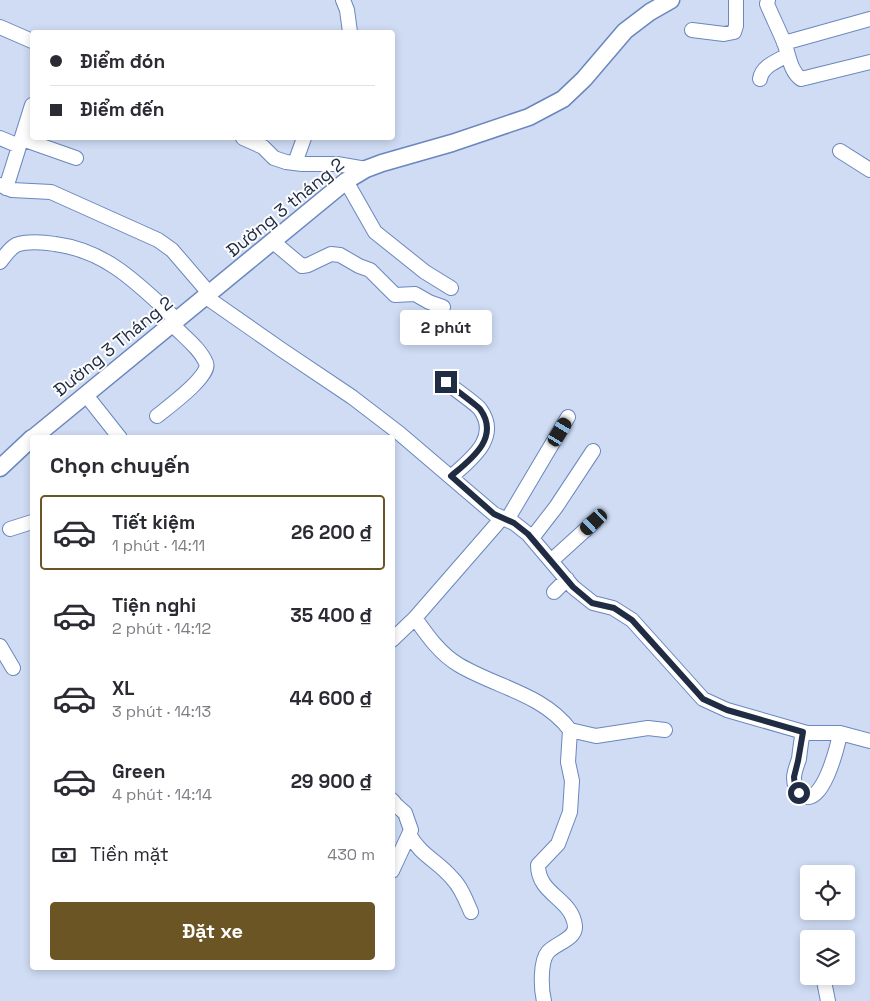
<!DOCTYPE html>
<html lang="vi">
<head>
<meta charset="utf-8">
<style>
	body { margin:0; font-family:"Space Grotesk",sans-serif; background:#f7f7f7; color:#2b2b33; height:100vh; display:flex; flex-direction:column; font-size:19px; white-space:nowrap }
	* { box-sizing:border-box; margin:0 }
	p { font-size:16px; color:#7c7c81 }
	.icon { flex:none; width:28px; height:28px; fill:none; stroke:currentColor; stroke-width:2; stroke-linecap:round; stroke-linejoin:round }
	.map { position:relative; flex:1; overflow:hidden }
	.drawer { position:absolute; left:30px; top:435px; width:365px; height:535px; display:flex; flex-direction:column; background:#fff; border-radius:5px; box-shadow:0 2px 8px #0003 }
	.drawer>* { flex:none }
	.top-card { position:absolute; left:30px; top:30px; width:365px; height:110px; border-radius:5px; box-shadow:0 2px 8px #0003; display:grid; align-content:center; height:110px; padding:0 20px; background:#fff }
	.buttons { position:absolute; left:800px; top:865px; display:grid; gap:10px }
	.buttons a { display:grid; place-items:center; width:55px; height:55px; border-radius:5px; background:#fff; box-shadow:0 2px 8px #0003; font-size:25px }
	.end { position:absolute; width:22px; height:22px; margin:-11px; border:6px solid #202c43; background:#fff; box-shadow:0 0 0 2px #fff }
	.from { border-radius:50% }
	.bubble { position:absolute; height:35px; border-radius:5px; background:#fff; box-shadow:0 2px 8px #0003; font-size:16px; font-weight:800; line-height:35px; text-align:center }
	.car { position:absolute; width:15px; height:30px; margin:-15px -8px; border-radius:6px; box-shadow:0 0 4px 1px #0007; background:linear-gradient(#222 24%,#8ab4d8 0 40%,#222 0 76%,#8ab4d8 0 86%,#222 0) }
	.top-card b { display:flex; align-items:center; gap:18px; height:48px; font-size:19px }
	.top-card b+b { border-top:1px solid #e1e1e2 }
	.top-card i { width:12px; height:12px; background:#2b2b33 }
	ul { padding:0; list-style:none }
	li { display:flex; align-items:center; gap:15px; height:75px; margin:0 10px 8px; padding:0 10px; border:2px solid transparent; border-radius:5px }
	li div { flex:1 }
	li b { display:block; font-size:19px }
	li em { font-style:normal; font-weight:800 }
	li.selected { border-color:#6c5525 }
	li>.icon { width:45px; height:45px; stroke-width:1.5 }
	h2 { padding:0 20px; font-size:22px; line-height:60px }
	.pay { display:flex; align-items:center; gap:12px; height:55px; padding:0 20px; font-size:19px }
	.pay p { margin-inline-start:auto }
	.action { display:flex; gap:10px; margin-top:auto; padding:10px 20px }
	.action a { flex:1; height:58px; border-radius:5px; background:#6c5525; color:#fff; font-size:20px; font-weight:800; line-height:58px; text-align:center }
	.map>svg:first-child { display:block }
</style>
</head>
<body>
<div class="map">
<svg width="870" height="1001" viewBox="0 0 870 1001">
	<rect width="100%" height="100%" fill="#cfdcf4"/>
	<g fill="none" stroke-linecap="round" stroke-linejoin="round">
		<g stroke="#6a87be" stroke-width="16">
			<path id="minor" d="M343 0 347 10 350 32
				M768 0 767 4C772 16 778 28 783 40 789 53 789 70 801 79L870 62
				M0 27 32 41
				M692 30 724 34 734 32 736 26V0
				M784 43 870 19
				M760 79C762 66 777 61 788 55
				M0 138 19 146
				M243 138 263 147 274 158 286 162 302 164H337L366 169
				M22 139 76 158
				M840 151 870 170
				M295 163 304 138
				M346 181 375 232 425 272 451 288
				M0 185 12 190 51 192 158 240 172 250 209 293
				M6 188 32 105
				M272 241 302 266 308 265 331 254 340 255 359 266 370 270 395 295 415 294 429 302 443 307
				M0 262C4 257 10 248 16 245 26 241 44 242 55 244 108 251 139 285 177 320
				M206 297 282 350 352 397 399 433 494 514 514 523 528 534 573 587 593 603 613 608 632 620 703 699 727 710 807 733H840L870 741
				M446 382C453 388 475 403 480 409 501 438 470 460 451 477
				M86 395 120 438
				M157 416C167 408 212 375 206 363 200 348 183 336 172 324
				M507 520 568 417
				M10 529 32 522
				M532 538 556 507 593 451
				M551 561 594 522
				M554 592 567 579
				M415 618C427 635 440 654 459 665 496 687 543 694 570 730L568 762 572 781 570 812 558 844 538 865C538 895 572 898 575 926 576 939 556 943 548 952 540 961 541 989 544 1001
				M392 640 415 618 502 518
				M0 646 13 668
				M570 730 596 736 648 728 665 730
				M803 732C801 741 800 750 799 759 797 765 794 772 794 778 794 785 797 791 802 795 822 809 838 746 840 733
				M392 800 396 805 405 813 411 830 392 871
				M409 834C421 856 437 860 452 878 461 887 466 900 471 912
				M823 976 828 1001"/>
		</g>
		<g stroke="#6a87be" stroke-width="19">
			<path id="major" d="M33 438 346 181 366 169 382 163 452 143 529 117 563 99 584 79 625 31 650 12 671 0
				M0 468 32 438"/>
		</g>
		<use href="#minor" stroke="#fff" stroke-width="14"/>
		<use href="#major" stroke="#fff" stroke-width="16"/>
	</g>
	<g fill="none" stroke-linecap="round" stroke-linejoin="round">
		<path stroke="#202c43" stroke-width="6" d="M446 382C453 388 475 404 480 409 501 438 470 460 451 476L494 514 514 523 528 534 573 587 592 603 614 608 632 620 703 699 727 710 803 732 798 761 794 777 795 787 799 793"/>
	</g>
	<g text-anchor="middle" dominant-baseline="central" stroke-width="4" stroke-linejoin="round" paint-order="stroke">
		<g font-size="18" fill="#202c43" stroke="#fdfdfd">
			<text transform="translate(285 207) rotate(-39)">Đường 3 tháng 2</text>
			<text transform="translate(113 346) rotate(-39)">Đường 3 Tháng 2</text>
		</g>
	</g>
</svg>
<div class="buttons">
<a><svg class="icon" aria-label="locate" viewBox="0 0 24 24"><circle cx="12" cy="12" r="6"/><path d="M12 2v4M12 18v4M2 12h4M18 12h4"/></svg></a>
<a><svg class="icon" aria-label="layers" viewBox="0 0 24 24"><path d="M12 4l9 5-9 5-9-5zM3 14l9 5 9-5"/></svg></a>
</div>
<i class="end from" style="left:799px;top:793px"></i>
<i class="end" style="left:446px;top:382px"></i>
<div class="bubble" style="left:400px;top:310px;width:92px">2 phút</div>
<i class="car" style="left:560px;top:432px;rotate:31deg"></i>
<i class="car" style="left:594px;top:522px;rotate:227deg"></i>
<div class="top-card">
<b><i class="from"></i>Điểm đón</b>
<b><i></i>Điểm đến</b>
</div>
<section class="drawer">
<h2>Chọn chuyến</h2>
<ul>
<li class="selected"><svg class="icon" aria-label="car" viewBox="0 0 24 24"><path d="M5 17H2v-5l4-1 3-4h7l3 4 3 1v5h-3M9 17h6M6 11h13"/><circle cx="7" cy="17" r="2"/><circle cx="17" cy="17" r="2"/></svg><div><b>Tiết kiệm</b><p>1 phút · 14:11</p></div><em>26 200 ₫</em></li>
<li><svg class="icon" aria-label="car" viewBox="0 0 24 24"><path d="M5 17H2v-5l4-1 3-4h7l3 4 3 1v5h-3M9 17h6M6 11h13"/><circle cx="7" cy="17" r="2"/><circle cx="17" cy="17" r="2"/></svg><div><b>Tiện nghi</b><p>2 phút · 14:12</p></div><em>35 400 ₫</em></li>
<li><svg class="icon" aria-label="car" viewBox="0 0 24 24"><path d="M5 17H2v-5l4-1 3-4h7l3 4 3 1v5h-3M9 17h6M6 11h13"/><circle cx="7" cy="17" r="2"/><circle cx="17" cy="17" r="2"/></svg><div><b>XL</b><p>3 phút · 14:13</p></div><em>44 600 ₫</em></li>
<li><svg class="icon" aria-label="car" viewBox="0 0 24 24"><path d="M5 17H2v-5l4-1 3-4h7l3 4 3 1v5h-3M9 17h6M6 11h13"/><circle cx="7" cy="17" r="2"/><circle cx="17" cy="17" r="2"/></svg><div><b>Green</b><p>4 phút · 14:14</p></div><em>29 900 ₫</em></li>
</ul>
<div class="pay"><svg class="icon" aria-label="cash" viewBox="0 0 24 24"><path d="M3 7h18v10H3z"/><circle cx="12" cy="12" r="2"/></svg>Tiền mặt<p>430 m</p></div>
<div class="action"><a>Đặt xe</a></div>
</section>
</div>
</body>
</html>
